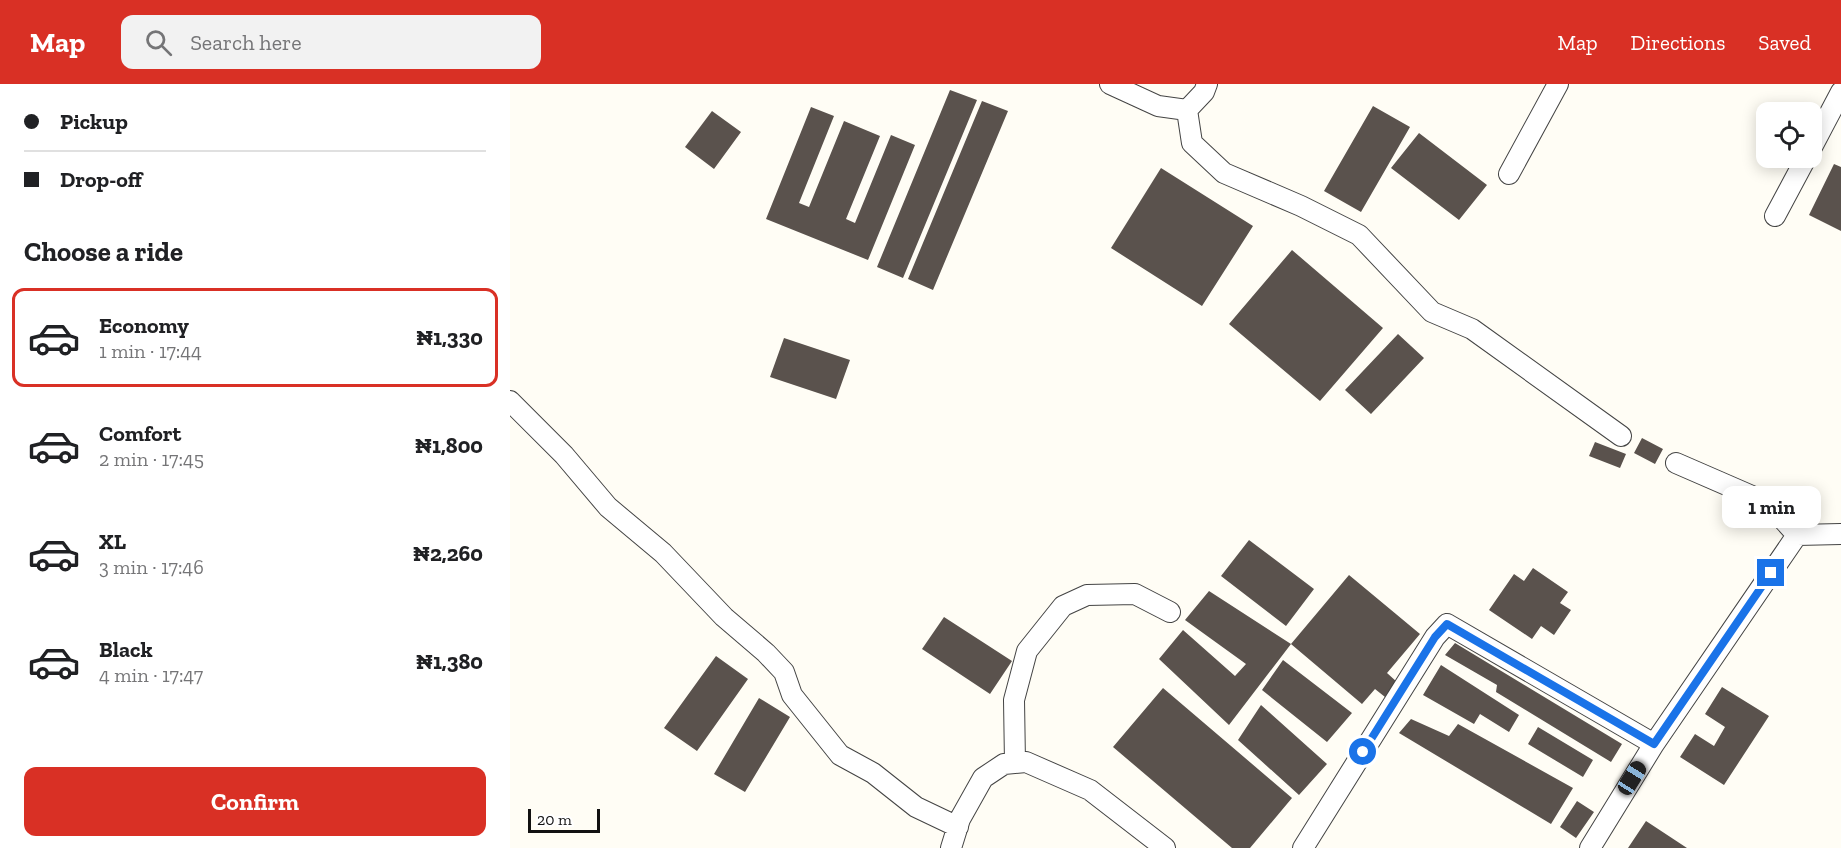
<!DOCTYPE html>
<html lang="en">
<head>
<meta charset="utf-8">
<style>
	body { margin:0; font-family:"Zilla Slab",serif; background:#f2f2f2; color:#202124; height:100vh; display:flex; flex-direction:column; font-size:22px; white-space:nowrap }
	* { box-sizing:border-box; margin:0 }
	p { font-size:20px; color:#757577 }
	.icon { flex:none; width:33px; height:33px; fill:none; stroke:currentColor; stroke-width:2; stroke-linecap:round; stroke-linejoin:round }
	.map { position:relative; flex:1; overflow:hidden }
	.details { display:flex; flex-direction:column; background:#fff; width:510px }
	.details>* { flex:none }
	.hud { display:grid; align-content:center; height:132px; padding:0 24px; background:#fff }
	.buttons { position:absolute; left:1246px; top:18px; display:grid; gap:12px }
	.buttons a { display:grid; place-items:center; width:66px; height:66px; border-radius:12px; background:#fff; box-shadow:0 3px 15px #0003; font-size:30px }
	.scale { position:absolute; left:18px; bottom:15px; width:72px; box-sizing:border-box; padding-left:6px; border:3px solid #111; border-top:0; font-size:16px; line-height:21px; white-space:nowrap; color:#111; -webkit-text-stroke:4px #fff; paint-order:stroke }
	.end { position:absolute; width:27px; height:27px; margin:-14px; border:8px solid #1a73e8; background:#fff; box-shadow:0 0 0 3px #fff }
	.from { border-radius:50% }
	.bubble { position:absolute; height:42px; border-radius:12px; background:#fff; box-shadow:0 3px 15px #0003; font-size:20px; font-weight:700; line-height:42px; text-align:center }
	.car { position:absolute; width:18px; height:36px; margin:-18px -9px; border-radius:8px; box-shadow:0 0 4px 2px #0007; background:linear-gradient(#222 24%,#8ab4d8 0 40%,#222 0 76%,#8ab4d8 0 86%,#222 0) }
	.hud b { display:flex; align-items:center; gap:21px; height:57px; font-size:22px }
	.hud b+b { border-top:2px solid #e0e0e0 }
	.hud i { width:15px; height:15px; background:#202124 }
	ul { padding:0; list-style:none }
	li { display:flex; align-items:center; gap:18px; height:99px; margin:0 12px 9px; padding:0 12px; border:3px solid transparent; border-radius:12px }
	li div { flex:1 }
	li b { display:block; font-size:22px }
	li em { font-style:normal; font-weight:700 }
	li.active { border-color:#d93025 }
	li>.icon { width:54px; height:54px; stroke-width:1.5 }
	h2 { padding:0 24px; font-size:27px; line-height:72px }
	.button { display:flex; gap:12px; margin-top:auto; padding:12px 24px }
	.button a { flex:1; height:69px; border-radius:12px; background:#d93025; color:#fff; font-size:24px; font-weight:700; line-height:69px; text-align:center }
	header { display:flex; align-items:center; gap:36px; box-sizing:border-box; height:84px; padding:0 30px; background:#d93025; color:#fff }
	header strong { font-size:28px }
	nav { display:flex; gap:33px; margin-inline-start:auto; font-size:21px }
	.search { width:420px; height:54px; background:#f2f2f2; display:flex; align-items:center; gap:15px; box-sizing:border-box; padding:0 21px; border-radius:12px; color:#757577; font-size:22px }
	main { display:flex; flex:1; min-height:0 }
	.map>svg:first-child { display:block }
</style>
</head>
<body>
<header>
<strong>Map</strong>
<div class="search"><svg class="icon" aria-label="search" viewBox="0 0 24 24"><circle cx="10" cy="10" r="6"/><path d="M15 15l6 6"/></svg>Search here</div>
<nav><a>Map</a><a>Directions</a><a>Saved</a></nav>
</header>
<main>
<section class="details">
<div class="hud">
<b><i class="from"></i>Pickup</b>
<b><i></i>Drop-off</b>
</div>
<h2>Choose a ride</h2>
<ul>
<li class="active"><svg class="icon" aria-label="car" viewBox="0 0 24 24"><path d="M5 17H2v-5l4-1 3-4h7l3 4 3 1v5h-3M9 17h6M6 11h13"/><circle cx="7" cy="17" r="2"/><circle cx="17" cy="17" r="2"/></svg><div><b>Economy</b><p>1 min · 17:44</p></div><em>₦1,330</em></li>
<li><svg class="icon" aria-label="car" viewBox="0 0 24 24"><path d="M5 17H2v-5l4-1 3-4h7l3 4 3 1v5h-3M9 17h6M6 11h13"/><circle cx="7" cy="17" r="2"/><circle cx="17" cy="17" r="2"/></svg><div><b>Comfort</b><p>2 min · 17:45</p></div><em>₦1,800</em></li>
<li><svg class="icon" aria-label="car" viewBox="0 0 24 24"><path d="M5 17H2v-5l4-1 3-4h7l3 4 3 1v5h-3M9 17h6M6 11h13"/><circle cx="7" cy="17" r="2"/><circle cx="17" cy="17" r="2"/></svg><div><b>XL</b><p>3 min · 17:46</p></div><em>₦2,260</em></li>
<li><svg class="icon" aria-label="car" viewBox="0 0 24 24"><path d="M5 17H2v-5l4-1 3-4h7l3 4 3 1v5h-3M9 17h6M6 11h13"/><circle cx="7" cy="17" r="2"/><circle cx="17" cy="17" r="2"/></svg><div><b>Black</b><p>4 min · 17:47</p></div><em>₦1,380</em></li>
</ul>
<div class="button"><a>Confirm</a></div>
</section>
<div class="map">
<svg width="1331" height="764" viewBox="0 0 1331 764">
	<rect width="100%" height="100%" fill="#fffdf5"/>
	<path fill="#5a524d" d="M440 6 467 16 393 194 367 183Z
		M472 17 498 27 423 206 398 195Z
		M863 22 900 43 851 128 814 107Z
		M301 23 324 32 289 119 299 123 334 37 370 52 336 135 345 139 381 51 405 61 358 176 256 135Z
		M202 27 231 48 204 85 175 63Z
		M909 49 977 101 949 136 881 84Z
		M1324 80 1331 83V147L1299 131Z
		M651 84 743 142 692 222 601 164Z
		M782 166 873 244 810 317 719 240Z
		M888 250 914 274 861 330 835 306Z
		M274 254 340 276 326 315 260 293Z
		M1132 354 1153 365 1145 380 1124 369Z
		M1085 358 1116 370 1110 384 1079 372Z
		M739 456 804 505 776 542 711 492Z
		M1023 484 1058 508 1050 519 1061 526 1044 551 1031 542 1022 555 979 526 1004 490 1014 497Z
		M839 491 910 550 877 589 887 598 875 613 865 605 852 620 781 560Z
		M699 507 781 560 719 641 649 575 673 546 725 592 736 580 675 536Z
		M434 533 502 577 480 610 412 565Z
		M945 559 1112 660 1101 678 986 608 987 601 935 571Z
		M206 572 238 595 187 667 154 644Z
		M773 576 842 629 817 658 752 606Z
		M931 581 1009 631 999 648 970 630 964 640 913 611Z
		M1212 603 1259 632 1214 701 1170 673 1185 650 1204 662 1215 643 1195 630Z
		M653 604 782 714 740 764H722L603 663Z
		M249 614 280 633 235 708 204 690Z
		M751 621 817 680 789 711 728 656Z
		M901 635 939 652 948 640 1063 704 1041 740 889 649Z
		M1028 643 1083 676 1073 693 1018 660Z
		M1067 717 1084 728 1066 754 1050 743Z
		M1136 737 1177 764H1118Z"/>
	<g fill="none" stroke-linecap="round" stroke-linejoin="round">
		<g stroke="#444" stroke-width="22">
			<path id="street" d="M600 0 648 22 677 26 694 8 697 0
				M677 26 682 59 714 89 791 122 849 151 922 228 962 245 1111 352
				M1302 63 1331 8
				M999 90 1048 0
				M1265 132 1296 74
				M0 317 54 371 98 423 153 469 214 533 256 569 274 588 282 611 330 671 363 689 406 723 448 743
				M1166 379 1258 419 1287 451
				M505 679 504 616 517 567 553 522 577 511 625 510 660 528
				M441 764 450 735 473 694 494 680 516 678 580 706 655 764
				M793 764 925 553 937 540 1144 660
				M1080 764 1144 660 1287 451 1331 450"/>
		</g>
		<use href="#street" stroke="#fff" stroke-width="20"/>
	</g>
	<g fill="none" stroke-linecap="round" stroke-linejoin="round">
		<path stroke="#1a73e8" stroke-width="8" d="M853 668 925 553 937 540 1144 660 1261 489"/>
	</g>
</svg>
<div class="buttons">
<a><svg class="icon" aria-label="locate" viewBox="0 0 24 24"><circle cx="12" cy="12" r="6"/><path d="M12 2v4M12 18v4M2 12h4M18 12h4"/></svg></a>
</div>
<div class="scale">20 m</div>
<i class="end from" style="left:853px;top:668px"></i>
<i class="end" style="left:1261px;top:489px"></i>
<div class="bubble" style="left:1212px;top:402px;width:99px">1 min</div>
<i class="car" style="left:1122px;top:694px;rotate:32deg"></i>
</div>
</main>
</body>
</html>
